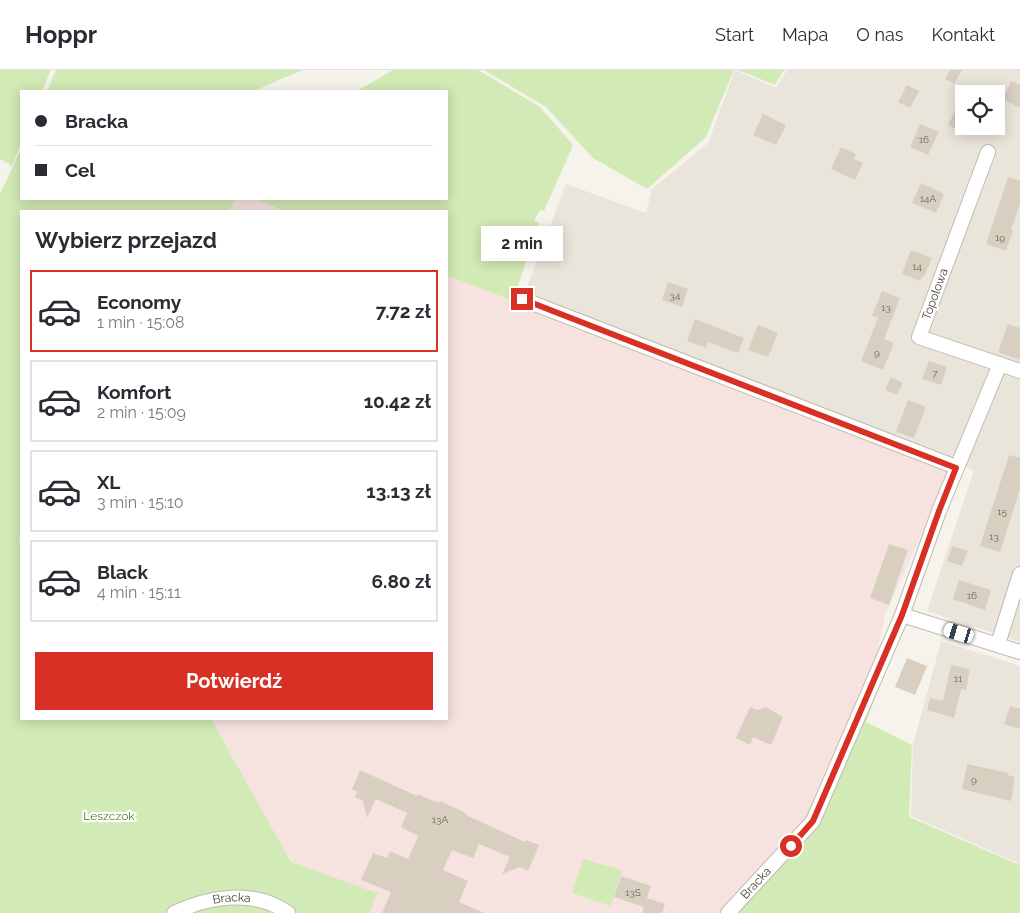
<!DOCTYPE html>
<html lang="pl">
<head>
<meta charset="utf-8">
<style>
	body { margin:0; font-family:Raleway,sans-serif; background:#f2f2f3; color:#2b2b33; height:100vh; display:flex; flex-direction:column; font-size:19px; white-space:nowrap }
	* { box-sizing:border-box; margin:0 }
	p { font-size:16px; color:#7c7c81 }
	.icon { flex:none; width:28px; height:28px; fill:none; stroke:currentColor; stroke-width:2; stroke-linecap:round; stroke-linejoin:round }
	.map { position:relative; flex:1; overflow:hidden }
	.panel { position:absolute; left:20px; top:140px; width:428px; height:510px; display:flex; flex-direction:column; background:#fff; border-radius:0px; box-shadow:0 2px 12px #0003 }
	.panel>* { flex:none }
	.banner { position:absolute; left:20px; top:20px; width:428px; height:110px; border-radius:0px; box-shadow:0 2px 12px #0003; display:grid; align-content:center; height:110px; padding:0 15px; background:#fff }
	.tools { position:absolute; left:955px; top:15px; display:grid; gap:10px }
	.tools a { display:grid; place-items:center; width:50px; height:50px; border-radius:0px; background:#fff; box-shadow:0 2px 12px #0003; font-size:25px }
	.end { position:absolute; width:22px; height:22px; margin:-11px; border:6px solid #d93025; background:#fff; box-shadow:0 0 0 2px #fff }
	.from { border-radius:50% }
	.bubble { position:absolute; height:35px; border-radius:0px; background:#fff; box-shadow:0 2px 12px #0003; font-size:16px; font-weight:700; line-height:35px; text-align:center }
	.car { position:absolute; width:15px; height:30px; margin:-15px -8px; border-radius:6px; box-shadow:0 0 4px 1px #0007; background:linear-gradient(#fff 24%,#345 0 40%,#fff 0 76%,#345 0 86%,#fff 0) }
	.banner b { display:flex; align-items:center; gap:18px; height:48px; font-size:19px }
	.banner b+b { border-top:1px solid #e1e1e2 }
	.banner i { width:12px; height:12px; background:#2b2b33 }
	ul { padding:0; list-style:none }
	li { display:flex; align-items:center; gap:15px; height:82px; margin:0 10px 8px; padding:0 5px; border:2px solid #e1e1e2; border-radius:0px }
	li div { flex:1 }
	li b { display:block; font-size:19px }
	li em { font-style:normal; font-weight:700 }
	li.selected { border-color:#d93025 }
	li>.icon { width:45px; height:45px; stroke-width:1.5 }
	h2 { padding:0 15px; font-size:22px; line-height:60px }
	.button { display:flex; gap:10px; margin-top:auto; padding:10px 15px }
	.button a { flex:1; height:58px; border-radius:0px; background:#d93025; color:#fff; font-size:20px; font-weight:700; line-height:58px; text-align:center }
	header { display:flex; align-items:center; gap:30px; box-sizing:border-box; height:70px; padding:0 25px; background:#fff; border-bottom:1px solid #e1e1e2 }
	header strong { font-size:24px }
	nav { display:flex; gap:28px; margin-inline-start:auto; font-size:18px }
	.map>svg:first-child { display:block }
</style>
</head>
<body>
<header>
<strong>Hoppr</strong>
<nav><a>Start</a><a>Mapa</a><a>O nas</a><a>Kontakt</a></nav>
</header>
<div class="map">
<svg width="1020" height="843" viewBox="0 0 1020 843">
	<rect width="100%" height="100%" fill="#f6f3ec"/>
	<path fill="#eae5da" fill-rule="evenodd" d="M735 0 776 18 787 0H1020V572L927 541 974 400 524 225 566 114 646 143 652 119 708 73ZM964 24H996V56H964Z
		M941 571 1020 596V794L911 746 913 675Z"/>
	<path fill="#f6e3e0" d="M235 129H254L285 141H229Z
		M446 205 944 397 949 405 885 545 871 611 797 764 721 843H370L376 823 291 792 211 649H446Z"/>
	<path fill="#d2eab5" d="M0 0H51L42 21H21V73L12 96 0 89Z
		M56 0H303L253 21H47Z
		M393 0H478L540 37 573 75 544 141 541 139 534 150 539 153 513 231 446 205V141H285L254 129H446V21H357Z
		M484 0H734L706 67 647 119 593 88 546 37Z
		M738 0H784L775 15Z
		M21 79V129H235L229 141H21V466L18 469 21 471V649H211L291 792 377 823 370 843H0V124Z
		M887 597 866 652 912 675 909 747 1020 795V843H721L797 764 866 619Z
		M583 789 622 800 611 836 572 823Z"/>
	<path fill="#d8cfc1" d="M950 0H962L954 14 945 9Z
		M1011 11 1020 15V38L1003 29Z
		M907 15 919 21 910 38 898 32Z
		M964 24V63L948 55Z
		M763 44 786 55 776 75 753 65Z
		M920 54 939 62 928 85 910 77Z
		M841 77 856 84 854 89 863 93 855 110 831 99Z
		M1008 107 1020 111V134L1011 160 1013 161 1006 181 986 174Z
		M921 113 944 124 936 143 912 133Z
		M911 180 932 188 924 207 922 206 920 211 902 204Z
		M668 212 688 219 682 237 662 230Z
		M882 221 900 228 884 269 894 273 883 300 861 291 878 248 872 246Z
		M695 249 744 268 738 283 708 272 706 278 687 271Z
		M1008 254 1020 258V290L998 282Z
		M758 255 778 263 768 287 748 280Z
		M929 291 947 297 941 315 922 309Z
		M891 307 903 313 897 325 885 320Z
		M908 330 926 337 914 368 896 362Z
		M1009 385 1020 388V419L1000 482 980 476Z
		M889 474 908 480 889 535 870 528Z
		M952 476 968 481 962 496 947 491Z
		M959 510 991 520 985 540 953 529Z
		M907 588 927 596 915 625 895 617Z
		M951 595 970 599 966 620 961 619 954 648 927 640 930 628 943 631Z
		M1010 636 1020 639V659L1004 654Z
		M750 637 757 640 766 637 783 647 771 675 753 667 750 675 736 668Z
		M967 694 1008 703V705L1015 707 1011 731 962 719Z
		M360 700 417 726V724L439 733 440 731 466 743V745L525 772 526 770 539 775 528 801 520 797 502 804 510 787 479 774 473 788 452 780 443 800 468 811 459 832 484 843H382L391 822 361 810 373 783 387 788 390 781 408 789 418 766 401 757 407 743 376 729 367 748 363 731 355 727 357 722 352 719Z
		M621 806 651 816 644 837 614 827Z
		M647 828 665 834 662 843H642Z"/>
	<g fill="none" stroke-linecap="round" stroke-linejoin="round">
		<g stroke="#c2bbae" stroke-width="16">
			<g id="minor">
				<path d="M988 82 919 267 1020 301"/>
				<path d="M522 229 956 397"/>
				<path d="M902 545 939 441 1000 294"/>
				<path d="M998 574 1020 504"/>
				<path id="s1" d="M174 843C209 826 255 819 288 843"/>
				<path id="s2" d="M728 843 813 751 902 545 1020 582"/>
			</g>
		</g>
		<use href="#minor" stroke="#fff" stroke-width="14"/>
	</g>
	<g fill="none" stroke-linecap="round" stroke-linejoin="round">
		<path stroke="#d93025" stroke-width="6" d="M522 229 956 398 939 441 902 545 813 751 791 776"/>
	</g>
	<g text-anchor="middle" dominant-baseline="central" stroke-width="4.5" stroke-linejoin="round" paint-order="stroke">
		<g font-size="10" fill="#6e675b">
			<text x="924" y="69">16</text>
			<text x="928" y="128">14A</text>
			<text x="1000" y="167">19</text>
			<text x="917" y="196">14</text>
			<text x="675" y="225">34</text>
			<text x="886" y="237">13</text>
			<text x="877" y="282">9</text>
			<text x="935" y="303">7</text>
			<text x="1002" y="441">15</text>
			<text x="994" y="466">13</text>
			<text x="972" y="525">16</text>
			<text x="958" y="608">11</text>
			<text x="974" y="709">9</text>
			<text x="440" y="749">13A</text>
			<text x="633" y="822">13S</text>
		</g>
		<g font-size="12" fill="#4b4439" stroke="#fff">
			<text transform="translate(935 224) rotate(-70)">Topolowa</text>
			<text stroke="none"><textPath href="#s2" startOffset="41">Bracka</textPath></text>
			<text stroke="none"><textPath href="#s1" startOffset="60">Bracka</textPath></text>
		</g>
		<g font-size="12" fill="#4a7f2a" stroke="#fff">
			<text x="109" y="746">Leszczok</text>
		</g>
	</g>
</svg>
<div class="tools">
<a><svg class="icon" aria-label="locate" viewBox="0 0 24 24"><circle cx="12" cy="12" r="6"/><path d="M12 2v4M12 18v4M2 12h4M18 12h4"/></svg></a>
</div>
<i class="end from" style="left:791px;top:776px"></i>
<i class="end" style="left:522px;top:229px"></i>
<div class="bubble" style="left:481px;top:156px;width:82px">2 min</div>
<i class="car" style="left:959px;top:563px;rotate:287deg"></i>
<div class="banner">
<b><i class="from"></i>Bracka</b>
<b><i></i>Cel</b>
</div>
<section class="panel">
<h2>Wybierz przejazd</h2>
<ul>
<li class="selected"><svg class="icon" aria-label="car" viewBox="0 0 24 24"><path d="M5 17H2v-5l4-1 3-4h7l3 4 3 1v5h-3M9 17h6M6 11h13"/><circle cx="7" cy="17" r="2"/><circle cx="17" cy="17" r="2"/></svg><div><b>Economy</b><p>1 min · 15:08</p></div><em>7.72 zł</em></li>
<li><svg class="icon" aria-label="car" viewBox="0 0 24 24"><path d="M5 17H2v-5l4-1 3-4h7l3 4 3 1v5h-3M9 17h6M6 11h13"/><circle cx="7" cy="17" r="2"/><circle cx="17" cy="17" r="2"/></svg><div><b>Komfort</b><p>2 min · 15:09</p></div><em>10.42 zł</em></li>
<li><svg class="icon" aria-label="car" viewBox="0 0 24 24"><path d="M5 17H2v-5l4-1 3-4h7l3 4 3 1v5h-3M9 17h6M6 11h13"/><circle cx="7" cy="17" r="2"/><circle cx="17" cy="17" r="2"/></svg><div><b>XL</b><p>3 min · 15:10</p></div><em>13.13 zł</em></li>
<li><svg class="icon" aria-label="car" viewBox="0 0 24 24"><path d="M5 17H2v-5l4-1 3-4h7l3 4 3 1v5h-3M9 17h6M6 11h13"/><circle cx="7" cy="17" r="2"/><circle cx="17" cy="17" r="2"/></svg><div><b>Black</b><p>4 min · 15:11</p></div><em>6.80 zł</em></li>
</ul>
<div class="button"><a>Potwierdź</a></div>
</section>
</div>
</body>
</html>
